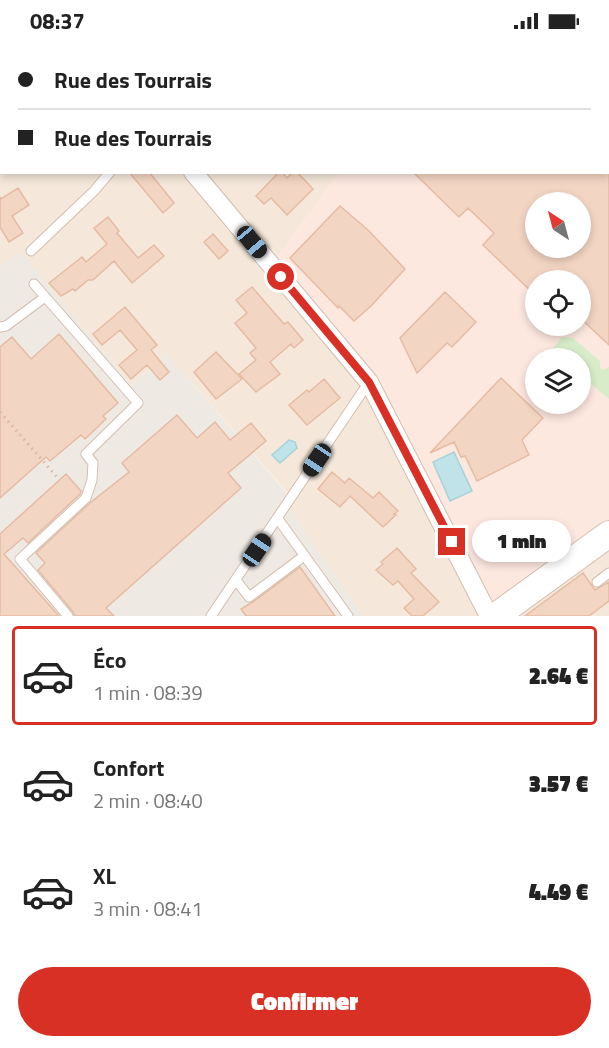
<!DOCTYPE html>
<html lang="fr">
<head>
<meta charset="utf-8">
<style>
	body { margin:0; font-family:"Titillium Web",sans-serif; background:#f2f2f2; color:#222; height:100vh; display:flex; flex-direction:column; font-size:22px; white-space:nowrap }
	* { box-sizing:border-box; margin:0 }
	p { font-size:20px; color:#767676 }
	.icon { flex:none; width:33px; height:33px; fill:none; stroke:currentColor; stroke-width:2; stroke-linecap:round; stroke-linejoin:round }
	.map { position:relative; height:574px; overflow:hidden }
	.panel { display:flex; flex-direction:column; background:#fff; flex:1 }
	.panel>* { flex:none }
	.guide { position:absolute; left:0px; top:0px; width:609px; height:132px; box-shadow:0 3px 9px #0003; display:grid; align-content:center; height:132px; padding:0 18px; background:#fff }
	.needle { width:39px; rotate:324deg }
	.tools { position:absolute; left:525px; top:150px; display:grid; gap:12px }
	.tools a { display:grid; place-items:center; width:66px; height:66px; border-radius:50%; background:#fff; box-shadow:0 3px 9px #0003; font-size:30px }
	.end { position:absolute; width:27px; height:27px; margin:-14px; border:8px solid #d93025; background:#fff; box-shadow:0 0 0 3px #fff }
	.from { border-radius:50% }
	.bubble { position:absolute; height:42px; border-radius:21px; background:#fff; box-shadow:0 3px 9px #0003; font-size:20px; font-weight:800; line-height:42px; text-align:center }
	.car { position:absolute; width:18px; height:36px; margin:-18px -9px; border-radius:8px; box-shadow:0 0 4px 2px #0007; background:linear-gradient(#222 24%,#8ab4d8 0 40%,#222 0 76%,#8ab4d8 0 86%,#222 0) }
	.guide b { display:flex; align-items:center; gap:21px; height:57px; font-size:22px }
	.guide b+b { border-top:2px solid #e0e0e0 }
	.guide i { width:15px; height:15px; background:#222 }
	ul { padding:10px 0 0; list-style:none }
	li { display:flex; align-items:center; gap:18px; height:99px; margin:0 12px 9px; padding:0 6px; border:3px solid transparent; border-radius:6px }
	li div { flex:1 }
	li b { display:block; font-size:22px }
	li em { font-style:normal; font-weight:800 }
	li.on { border-color:#d93025 }
	li>.icon { width:54px; height:54px; stroke-width:1.5 }
	.primary-button { display:flex; gap:12px; margin-top:auto; padding:12px 18px }
	.primary-button a { flex:1; height:69px; border-radius:36px; background:#d93025; color:#fff; font-size:24px; font-weight:800; line-height:69px; text-align:center }
	.status { display:flex; justify-content:space-between; align-items:center; height:42px; padding:0 30px; background:#fff; direction:ltr }
	.status svg { height:16px; fill:currentColor }
	.map>svg:first-child { display:block }
</style>
</head>
<body>
<div class="status"><b>08:37</b><svg viewBox="0 0 49 12"><path d="M0 12V9h3v3zM5 12V6h3v6zM10 12V3h3v9zM15 12V0h3v12zM26 1h20v11H26zM47 4h2v5h-2z"/></svg></div>
<div class="map">
<svg width="609" height="574" viewBox="0 0 609 574">
	<rect width="100%" height="100%" fill="#fdf6ec"/>
	<path fill="#f5e8da" d="M0 0H436L2 2V130L339 131 274 219 340 299 385 347 492 565 609 478V574H363L291 469 286 449 167 312 131 343 20 210 0 226Z"/>
	<path fill="#fde8e0" fill-rule="evenodd" d="M554 0H609V478L492 565 385 347 340 299 274 219 339 131 608 130V2L552 1ZM536 160H580V206H536ZM536 238H580V284H536ZM536 316H580V362H536Z"/>
	<path fill="#efe9e4" d="M20 209 131 343 167 312 286 450 291 469 363 574H0V226Z"/>
	<path fill="#d8ecc9" d="M562 295 573 296 600 319V326L603 328 609 325V357L581 334 580 316H559L551 309Z"/>
	<path fill="#bfe3e8" stroke="#a5d3da" stroke-width="1.5" d="M289 398 295 400 297 406 280 421 272 413Z
		M454 410 472 449 450 459 433 420Z"/>
	<path fill="#f3d5c3" stroke="#e6bba3" stroke-width="1.5" fill-rule="evenodd" d="M129 130H149L174 161 163 171Z
		M279 130H282L287 136 293 130H297L313 147 287 173 271 156 264 162 256 154Z
		M413 130H609V303L580 276V238H536V254L483 203 494 191 468 166 459 175ZM536 160H580V206H536Z
		M18 146 29 163 12 174 23 191 9 200 0 185V155L1 157Z
		M340 164 368 188 405 227 371 264 354 279 339 264 338 266 290 216Z
		M108 175 119 189 117 191 138 216 154 203 164 214 132 241 114 219 93 238H88L75 249 73 247 61 254 49 241 82 215 86 220 107 202 94 186Z
		M213 192 228 209 219 217 204 200Z
		M252 245 284 282 288 280 303 298 294 306 291 302 270 320 280 332 256 350 239 332 256 318 250 311 256 306 235 281 247 271 236 258Z
		M445 250 476 280 452 305 447 301 417 331 400 296Z
		M125 265 157 303 151 308 169 330 160 338 147 323 131 337 119 323 137 308 120 288 102 303 93 292Z
		M59 292 118 361 103 374 106 377 85 397 81 393 50 419 46 415 0 456V305L12 295 31 317Z
		M216 310 242 337 216 357 194 330Z
		M501 336 543 376 522 398 529 413 477 439 465 414 461 415 454 400 430 411Z
		M324 337 340 356 307 383 289 363 307 348 309 350Z
		M177 373 197 396 215 380 230 398 251 381 266 399 228 431 241 446 106 566 114 574H75L73 570 38 528 45 521 36 511 91 460 129 430 122 421Z
		M332 430 345 441 349 436 373 456 379 450 398 469 394 472 396 473 383 485 350 454 340 465 318 447Z
		M66 432 81 449 80 452 28 501 23 496 4 512 59 574H0V492Z
		M397 506 416 527 411 531 439 560 423 574H412L404 566 414 557 398 539 393 543 376 528 383 522 381 520Z
		M300 525 335 574H246L241 567 253 560Z
		M583 531 595 548 609 540V559L589 574H525Z"/>
	<g fill="none" stroke-linecap="round" stroke-linejoin="round">
		<g stroke="#d1beb0" stroke-width="11">
			<path id="service" d="M73 2 75 0
				M306 2 308 0
				M608 80 609 81
				M31 209 94 149 110 130
				M34 242 138 361 86 412 93 421 92 438 86 456 20 517 68 574
				M0 285 6 284 45 255
				M278 477 348 574
				M236 538 249 555 304 514
				M597 540 609 531
				M211 574 369 340"/>
		</g>
		<g stroke="#d1beb0" stroke-width="20">
			<path id="minor" d="M109 0 110 2
				M193 130 369 340 489 574"/>
		</g>
		<g stroke="#d6c0b0" stroke-width="28">
			<path id="secondary" d="M496 574 609 492"/>
		</g>
		<path stroke="#d9b8a5" stroke-width="3" stroke-dasharray="1.5 4.5" stroke-linecap="butt" d="M0 370 57 435"/>
		<use href="#service" stroke="#fff" stroke-width="9"/>
		<use href="#minor" stroke="#fff" stroke-width="18"/>
		<use href="#secondary" stroke="#fff" stroke-width="26"/>
	</g>
	<g fill="none" stroke-linecap="round" stroke-linejoin="round">
		<path stroke="#d93025" stroke-width="8" d="M281 235 369 340 452 500"/>
	</g>
</svg>
<div class="tools">
<a><svg class="needle" viewBox="-14 -14 28 28"><path d="M0-13l5 13h-10z" fill="#e53935"/><path d="M0 13l5-13h-10z" fill="#767676"/></svg></a>
<a><svg class="icon" aria-label="locate" viewBox="0 0 24 24"><circle cx="12" cy="12" r="6"/><path d="M12 2v4M12 18v4M2 12h4M18 12h4"/></svg></a>
<a><svg class="icon" aria-label="layers" viewBox="0 0 24 24"><path d="M12 4l9 5-9 5-9-5zM3 14l9 5 9-5"/></svg></a>
</div>
<i class="end from" style="left:281px;top:235px"></i>
<i class="end" style="left:452px;top:500px"></i>
<div class="bubble" style="left:472px;top:478px;width:99px">1 min</div>
<i class="car" style="left:252px;top:200px;rotate:140deg"></i>
<i class="car" style="left:317px;top:418px;rotate:214deg"></i>
<i class="car" style="left:257px;top:508px;rotate:34deg"></i>
<div class="guide">
<b><i class="from"></i>Rue des Tourrais</b>
<b><i></i>Rue des Tourrais</b>
</div>
</div>
<section class="panel">
<ul>
<li class="on"><svg class="icon" aria-label="car" viewBox="0 0 24 24"><path d="M5 17H2v-5l4-1 3-4h7l3 4 3 1v5h-3M9 17h6M6 11h13"/><circle cx="7" cy="17" r="2"/><circle cx="17" cy="17" r="2"/></svg><div><b>Éco</b><p>1 min · 08:39</p></div><em>2.64 €</em></li>
<li><svg class="icon" aria-label="car" viewBox="0 0 24 24"><path d="M5 17H2v-5l4-1 3-4h7l3 4 3 1v5h-3M9 17h6M6 11h13"/><circle cx="7" cy="17" r="2"/><circle cx="17" cy="17" r="2"/></svg><div><b>Confort</b><p>2 min · 08:40</p></div><em>3.57 €</em></li>
<li><svg class="icon" aria-label="car" viewBox="0 0 24 24"><path d="M5 17H2v-5l4-1 3-4h7l3 4 3 1v5h-3M9 17h6M6 11h13"/><circle cx="7" cy="17" r="2"/><circle cx="17" cy="17" r="2"/></svg><div><b>XL</b><p>3 min · 08:41</p></div><em>4.49 €</em></li>
</ul>
<div class="primary-button"><a>Confirmer</a></div>
</section>
</body>
</html>
